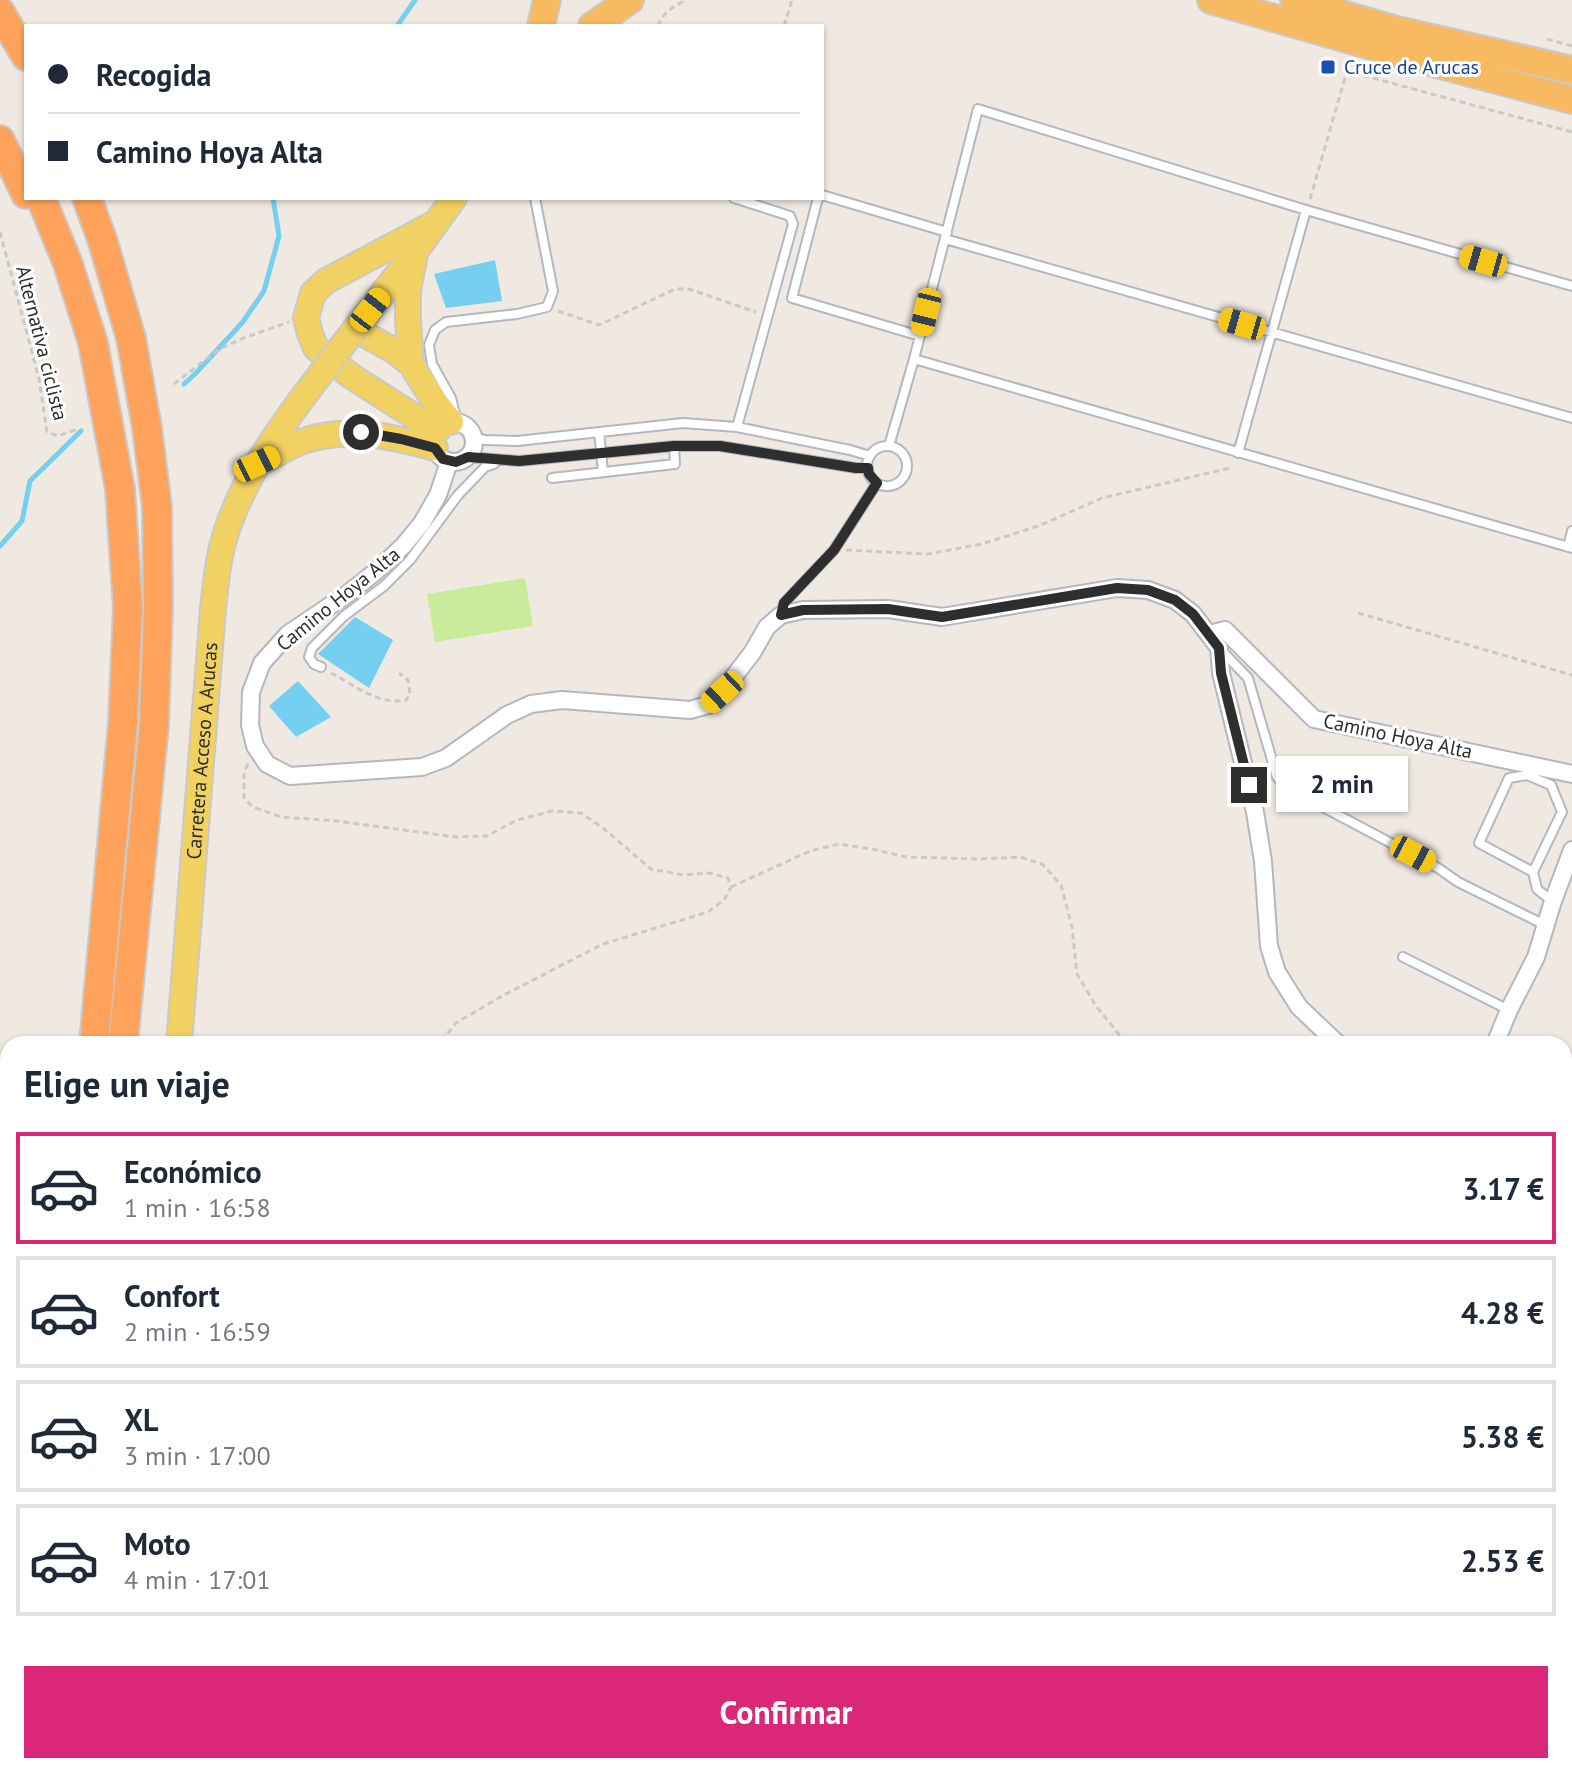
<!DOCTYPE html>
<html lang="es">
<head>
<meta charset="utf-8">
<style>
	body { margin:0; font-family:"PT Sans",sans-serif; background:#f2f2f3; color:#1f2937; height:100vh; display:flex; flex-direction:column; font-size:30px; white-space:nowrap }
	* { box-sizing:border-box; margin:0 }
	p { font-size:26px; color:#747a83 }
	.icon { flex:none; width:44px; height:44px; fill:none; stroke:currentColor; stroke-width:2; stroke-linecap:round; stroke-linejoin:round }
	.map { position:relative; flex:1; overflow:hidden }
	.panel { position:absolute; left:0px; top:1036px; width:1572px; height:738px; display:flex; flex-direction:column; background:#fff; border-radius:24px 24px 0 0; box-shadow:0 2px 6px #0004 }
	.panel>* { flex:none }
	.top-card { position:absolute; left:24px; top:24px; width:800px; height:176px; border-radius:0px; box-shadow:0 2px 6px #0004; display:grid; align-content:center; height:176px; padding:0 24px; background:#fff }
	.end { position:absolute; width:36px; height:36px; margin:-18px; border:10px solid #2e2e2e; background:#fff; box-shadow:0 0 0 4px #fff }
	.from { border-radius:50% }
	.bubble { position:absolute; height:56px; border-radius:0px; background:#fff; box-shadow:0 2px 6px #0004; font-size:26px; font-weight:700; line-height:56px; text-align:center }
	.car { position:absolute; width:24px; height:48px; margin:-24px -12px; border-radius:10px; box-shadow:0 0 6px 2px #0007; background:linear-gradient(#f5c518 24%,#345 0 40%,#f5c518 0 76%,#345 0 86%,#f5c518 0) }
	.top-card b { display:flex; align-items:center; gap:28px; height:76px; font-size:30px }
	.top-card b+b { border-top:2px solid #e0e1e3 }
	.top-card i { width:20px; height:20px; background:#1f2937 }
	ul { padding:0; list-style:none }
	li { display:flex; align-items:center; gap:24px; height:112px; margin:0 16px 12px; padding:0 8px; border:4px solid #e0e1e3; border-radius:0px }
	li div { flex:1 }
	li b { display:block; font-size:30px }
	li em { font-style:normal; font-weight:700 }
	li.active { border-color:#db2777 }
	li>.icon { width:72px; height:72px; stroke-width:1.5 }
	h2 { padding:0 24px; font-size:36px; line-height:96px }
	.cta { display:flex; gap:16px; margin-top:auto; padding:16px 24px }
	.cta a { flex:1; height:92px; border-radius:0px; background:#db2777; color:#fff; font-size:32px; font-weight:700; line-height:92px; text-align:center }
	.map>svg:first-child { display:block }
</style>
</head>
<body>
<div class="map">
<svg width="1572" height="1773" viewBox="0 0 1572 1773">
	<rect width="100%" height="100%" fill="#efe9e1"/>
	<path fill="#c9ec9a" d="M525 578 533 626 435 642 427 594Z"/>
	<path fill="#75cff0" d="M495 260 502 301 446 308 434 274Z
		M355 617 393 640 369 688 318 654Z
		M298 681 331 717 296 737 269 706Z
		M1572 1319V1450L1564 1442V1403L1567 1386 1564 1371V1328Z"/>
	<g fill="none" stroke-linecap="round" stroke-linejoin="round">
		<path stroke="#75cff0" stroke-width="5" d="M397 26 415 0
			M184 384 194 375 242 323 264 291 279 236 273 198
			M0 546 22 521 30 481 81 431"/>
		<g stroke="#b4b7c1" stroke-width="12">
			<path id="service" d="M822 195 947 232
				M734 198 790 216 793 224 737 427
				M818 198 792 298 920 336
				M945 239 1572 418
				M914 359 1572 548
				M455 414 451 398 432 364 429 345 435 330 446 322 517 314 547 307 553 291 535 198
				M599 432 603 472
				M473 436 484 440 517 441 683 423 737 427 850 450 870 456
				M889 446 914 359 978 109 1306 210 1572 286
				M867 466a20 20 0 1 1 40 0a20 20 0 1 1-40 0Z
				M1238 453 1306 210
				M468 457 519 461 674 446H720L856 468H868
				M552 478 675 464 674 446
				M1568 547 1572 531
				M781 614 784 603 834 550 877 483
				M1222 651 1248 678 1277 777 1287 788 1438 868 1458 882 1545 925
				M321 667 314 664 309 657 312 648 344 616 384 586 410 560 458 495 485 467 494 464 497 459
				M1533 872 1479 843 1509 778 1527 775 1551 785 1562 812 1533 872 1537 889 1552 901
				M1403 957 1509 1010
				M1564 1118 1572 1122
				M1564 1164 1572 1166"/>
		</g>
		<g stroke="#b4b7c1" stroke-width="20">
			<path id="minor" d="M434 442a20 20 0 1 1 40 0a20 20 0 1 1-40 0Z
				M449 462 438 495 422 523 403 546 375 572 346 595 288 634 262 663 251 692 250 725 255 746 267 764 290 776 422 767 446 758 507 715 531 704 562 700 690 710 708 705 722 692 752 653 767 627 781 615 803 610 888 609 942 617 1117 588 1148 590 1175 600 1193 614 1219 648 1221 673 1255 812 1263 861 1269 946 1277 972 1299 1007 1338 1044
				M1210 634 1225 630 1314 719 1572 774
				M1495 1044 1509 1010 1536 957 1553 901 1572 850"/>
		</g>
		<g stroke="#c9c9c9" stroke-width="28">
			<g id="primary">
				<path d="M435 223 326 281 313 293 306 318 310 334 316 348 351 376 437 431"/>
				<path d="M411 364 408 321V291L415 254"/>
				<path d="M451 422 435 402 411 364 393 350 355 329 415 252 454 198"/>
				<path d="M257 464C272 457 287 447 303 441 348 426 391 436 435 448"/>
				<path id="s1" d="M179 1044 213 609C216 582 218 556 227 530 243 481 273 438 303 397"/>
				<path d="M120 1773V1766"/>
			</g>
		</g>
		<g stroke="#c9c9c9" stroke-width="30">
			<path id="trunk" d="M1211 0 1407 56 1572 100
				M1294 0 1393 29 1572 70
				M541 26 547 0
				M592 26 630 0"/>
		</g>
		<g stroke="#c9c9c9" stroke-width="32">
			<path id="motorway" d="M0 12 26 56
				M0 140 26 194
				M41 198 68 264 93 343 120 489 128 608 123 722 94 1044
				M87 198 103 242 131 338 147 428 157 507 158 608 154 725 123 1044
				M0 1661 8 1633
				M0 1749 8 1728"/>
		</g>
		<path stroke="#c9c9c9" stroke-width="3" stroke-dasharray="6 4" stroke-linecap="butt" d="M658 26C662 13 674 6 686 0
			M784 26 792 0
			M1547 39 1572 46
			M1310 199 1347 71 1572 132
			M0 232 39 379 47 432 58 436 78 429
			M558 311 599 325 675 289H689L756 312
			M174 384 219 349 244 338 289 322
			M846 550 928 554 982 544 1041 525 1102 498 1230 468 1231 465
			M1358 613 1572 675
			M331 673C354 685 379 706 406 700L410 695 408 680 399 673
			M248 764 244 772V798L253 807 281 817 337 821 456 837 487 836 517 820 552 811 581 813 603 828 651 869 683 875 709 873 728 878 731 887 724 900 708 912 603 944 504 995 456 1023 439 1044
			M731 887 810 851 839 844 872 849 906 857 979 859 1020 857 1042 864 1061 885 1072 927 1077 974 1096 1006 1127 1044
			M1564 1584 1572 1588
			M399 1766 401 1773
			M653 1766 655 1773
			M884 1766 902 1773
			M1014 1766 1024 1773
			M1211 1766 1247 1773
			M790 1773 804 1766
			M1165 1773 1190 1766"/>
		<use href="#service" stroke="#fff" stroke-width="8"/>
		<use href="#minor" stroke="#fff" stroke-width="16"/>
		<use href="#primary" stroke="#f2d163" stroke-width="24"/>
		<use href="#trunk" stroke="#f8ba60" stroke-width="26"/>
		<use href="#motorway" stroke="#ffa35c" stroke-width="28"/>
		<g stroke="#c9c9c9" stroke-width="28" stroke-linecap="butt">
			<path id="primary-bridge" d="M303 397 355 329"/>
		</g>
		<use href="#primary-bridge" stroke="#f2d163" stroke-width="24"/>
	</g>
	<g fill="none" stroke-linecap="round" stroke-linejoin="round">
		<path stroke="#2e2e2e" stroke-width="10" d="M361 432 401 439 435 448 443 459 456 462 468 457 519 461 674 446H720L856 468H868L869 474 877 483 834 550 784 603 781 615 803 610 888 609 942 617 1117 588 1148 590 1175 600 1193 614 1219 648 1221 673 1249 785"/>
	</g>
	<rect fill="#1a4fb4" stroke="#fff" stroke-width="3" x="1320" y="59" width="16" height="16" rx="4"/>
	<g text-anchor="middle" dominant-baseline="central" stroke-width="6" stroke-linejoin="round" paint-order="stroke">
		<g font-size="20" fill="#164399" stroke="#fff" text-anchor="start">
			<text x="1344" y="67">Cruce de Arucas</text>
		</g>
		<g font-size="20" fill="#2e2e2e" stroke="#fff">
			<text transform="translate(42 343) rotate(76)">Alternativa ciclista</text>
			<text transform="translate(338 599) rotate(-39)">Camino Hoya Alta</text>
			<text transform="translate(1398 736) rotate(12)">Camino Hoya Alta</text>
			<text stroke="none"><textPath href="#s1" startOffset="294">Carretera Acceso A Arucas</textPath></text>
		</g>
	</g>
</svg>
<i class="end from" style="left:361px;top:432px"></i>
<i class="end" style="left:1249px;top:785px"></i>
<div class="bubble" style="left:1276px;top:756px;width:132px">2 min</div>
<i class="car" style="left:1483px;top:261px;rotate:286deg"></i>
<i class="car" style="left:370px;top:310px;rotate:38deg"></i>
<i class="car" style="left:926px;top:312px;rotate:194deg"></i>
<i class="car" style="left:1242px;top:324px;rotate:286deg"></i>
<i class="car" style="left:257px;top:464px;rotate:64deg"></i>
<i class="car" style="left:722px;top:692px;rotate:227deg"></i>
<i class="car" style="left:1413px;top:854px;rotate:118deg"></i>
<div class="top-card">
<b><i class="from"></i>Recogida</b>
<b><i></i>Camino Hoya Alta</b>
</div>
<section class="panel">
<h2>Elige un viaje</h2>
<ul>
<li class="active"><svg class="icon" aria-label="car" viewBox="0 0 24 24"><path d="M5 17H2v-5l4-1 3-4h7l3 4 3 1v5h-3M9 17h6M6 11h13"/><circle cx="7" cy="17" r="2"/><circle cx="17" cy="17" r="2"/></svg><div><b>Económico</b><p>1 min · 16:58</p></div><em>3.17 €</em></li>
<li><svg class="icon" aria-label="car" viewBox="0 0 24 24"><path d="M5 17H2v-5l4-1 3-4h7l3 4 3 1v5h-3M9 17h6M6 11h13"/><circle cx="7" cy="17" r="2"/><circle cx="17" cy="17" r="2"/></svg><div><b>Confort</b><p>2 min · 16:59</p></div><em>4.28 €</em></li>
<li><svg class="icon" aria-label="car" viewBox="0 0 24 24"><path d="M5 17H2v-5l4-1 3-4h7l3 4 3 1v5h-3M9 17h6M6 11h13"/><circle cx="7" cy="17" r="2"/><circle cx="17" cy="17" r="2"/></svg><div><b>XL</b><p>3 min · 17:00</p></div><em>5.38 €</em></li>
<li><svg class="icon" aria-label="car" viewBox="0 0 24 24"><path d="M5 17H2v-5l4-1 3-4h7l3 4 3 1v5h-3M9 17h6M6 11h13"/><circle cx="7" cy="17" r="2"/><circle cx="17" cy="17" r="2"/></svg><div><b>Moto</b><p>4 min · 17:01</p></div><em>2.53 €</em></li>
</ul>
<div class="cta"><a>Confirmar</a></div>
</section>
</div>
</body>
</html>
